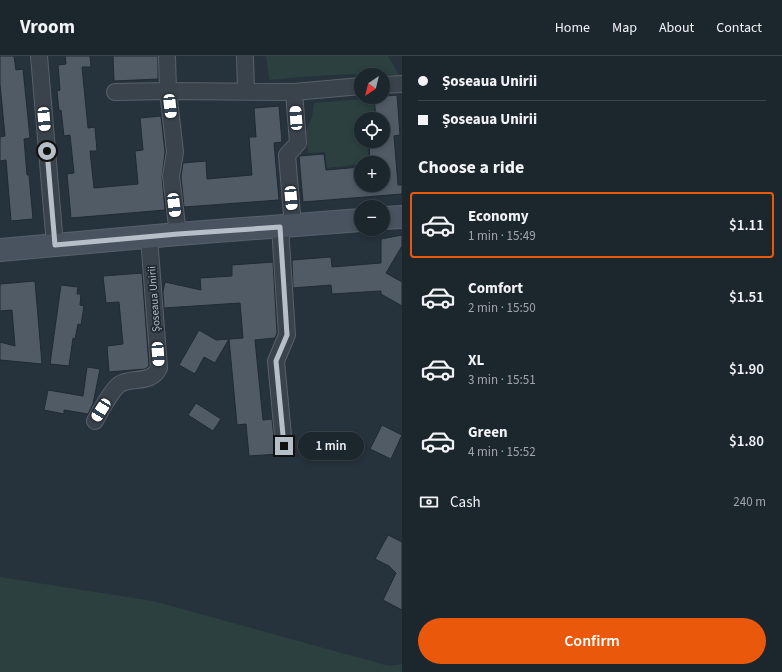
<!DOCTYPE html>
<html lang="en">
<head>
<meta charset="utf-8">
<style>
	body { margin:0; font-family:"Source Sans 3",sans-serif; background:#252e35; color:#f1f3f6; height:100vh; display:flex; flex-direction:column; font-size:15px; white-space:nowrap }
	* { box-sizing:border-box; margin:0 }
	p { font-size:13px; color:#a0a5aa }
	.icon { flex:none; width:22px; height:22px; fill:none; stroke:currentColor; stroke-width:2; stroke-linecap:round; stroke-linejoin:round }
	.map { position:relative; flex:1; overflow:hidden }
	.panel { display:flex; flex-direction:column; background:#1c262d; width:380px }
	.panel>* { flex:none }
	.guide { display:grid; align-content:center; height:88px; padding:0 16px; background:#1c262d }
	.needle { width:26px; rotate:215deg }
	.controls { position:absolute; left:354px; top:12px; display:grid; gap:8px }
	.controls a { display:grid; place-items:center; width:36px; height:36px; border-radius:50%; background:#1c262d; box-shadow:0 2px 6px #0003,0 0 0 1px #3a4349; font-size:20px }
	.end { position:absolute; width:18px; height:18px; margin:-9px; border:5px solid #b6bec7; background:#111; box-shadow:0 0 0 2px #111 }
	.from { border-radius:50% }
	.bubble { position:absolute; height:28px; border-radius:14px; background:#1c262d; box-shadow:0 2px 6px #0003,0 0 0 1px #3a4349; font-size:13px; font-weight:600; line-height:28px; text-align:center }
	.car { position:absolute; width:12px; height:24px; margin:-12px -6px; border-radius:5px; box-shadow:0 0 3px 1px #0007; background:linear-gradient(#fff 24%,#345 0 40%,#fff 0 76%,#345 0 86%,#fff 0) }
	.guide b { display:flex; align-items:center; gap:14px; height:38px; font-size:15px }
	.guide b+b { border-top:1px solid #3a4349 }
	.guide i { width:10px; height:10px; background:#f1f3f6 }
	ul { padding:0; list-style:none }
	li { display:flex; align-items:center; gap:12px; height:66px; margin:0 8px 6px; padding:0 8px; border:2px solid transparent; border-radius:4px }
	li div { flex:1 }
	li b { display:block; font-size:15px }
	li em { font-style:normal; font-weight:600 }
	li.selected { border-color:#ea580c }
	li>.icon { width:36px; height:36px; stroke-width:1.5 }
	h2 { padding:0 16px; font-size:18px; line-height:48px }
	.pay { display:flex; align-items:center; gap:10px; height:44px; padding:0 16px; font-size:15px }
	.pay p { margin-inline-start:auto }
	.primary-button { display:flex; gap:8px; margin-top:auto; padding:8px 16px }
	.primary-button a { flex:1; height:46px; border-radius:24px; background:#ea580c; color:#fff; font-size:16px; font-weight:600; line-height:46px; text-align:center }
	header { display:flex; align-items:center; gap:24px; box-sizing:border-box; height:56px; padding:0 20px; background:#1c262d; border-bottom:1px solid #3a4349 }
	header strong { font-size:19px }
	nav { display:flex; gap:22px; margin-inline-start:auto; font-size:14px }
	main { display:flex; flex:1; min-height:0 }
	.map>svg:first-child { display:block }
</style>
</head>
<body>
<header>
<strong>Vroom</strong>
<nav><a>Home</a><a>Map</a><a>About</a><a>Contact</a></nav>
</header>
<main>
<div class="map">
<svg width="402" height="616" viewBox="0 0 402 616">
	<rect width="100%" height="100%" fill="#26323c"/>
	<path fill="#2b403f" d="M266 0H388L399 19C354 16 313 20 269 24Z
		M365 41H374L375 63H361V85H367L369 107 327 112 325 96 308 97 306 75 312 61 314 47 364 43Z
		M0 521 153 545 389 610 402 608V616H0Z"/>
	<path fill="#505b66" stroke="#212a33" d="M0 0H14L16 14 23 13 30 82 24 83 27 119H29L33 163 11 165 6 104 0 105V81L5 80 0 28Z
		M65 0H90L91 11H82L88 72 95 71 97 95H90L94 132 138 128 135 95 143 94 140 62 161 60 165 96 162 121 165 154 71 162 67 118 74 117 70 79 64 80 61 54 59 55 57 35 60 34 58 9 66 8Z
		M113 0H158V23L114 25Z
		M397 39 400 79 394 80 398 129H402V138L303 146 299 100 324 98 326 114 361 111V129H383V107H370L369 85H383V63H376L374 41Z
		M279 50 282 86 274 87 279 144 184 151 181 120 183 107 206 105 207 123 252 119 249 81H256L254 52Z
		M402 179V190L386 217 402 226V250L381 238V235L332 238 331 229 293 232 292 204 331 201 332 211 381 207V183Z
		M273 206 277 277 275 282 255 284 263 364 272 363 275 391 279 398 249 400 246 368 237 369 229 283 243 282 240 247 164 252 163 236 165 226 201 234 200 222 232 220V209Z
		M142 217 149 310 145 313 109 316 107 290 123 288 119 246 106 247 103 220Z
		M35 225 42 308 0 304V286L15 290 12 254 0 255V228Z
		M61 229 78 231 77 238H81L80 249 84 250 81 269 78 268 75 283 73 282 69 310 50 308Z
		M199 274 216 284 229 283 215 307 204 301 195 318 179 309Z
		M87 311 100 313 93 348 88 358 64 354V358L44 354 48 334 83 340Z
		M196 347 221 363 213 375 188 359Z
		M382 369 402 379 391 403 370 393Z
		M388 479 402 486V554L383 544 396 517 389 510 375 503Z"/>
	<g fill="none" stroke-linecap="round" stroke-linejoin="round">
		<g stroke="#58616a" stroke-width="18">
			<path id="minor" d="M39 0 55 189
				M167 0 168 35 175 96 171 120 178 178
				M245 0 246 35
				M383 29 402 28
				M115 36 168 35 294 36 361 30
				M293 170 287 99 298 87 294 36
				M280 171 287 279 276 305 284 390
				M95 365C99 357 113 332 120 328 132 321 152 328 159 312L149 181"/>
		</g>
		<g stroke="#58616a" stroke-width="24">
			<path id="secondary" d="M383 162 402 161
				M0 194 178 178 361 164"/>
		</g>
		<use href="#minor" stroke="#3a434c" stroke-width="16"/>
		<use href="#secondary" stroke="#48535f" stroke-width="22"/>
	</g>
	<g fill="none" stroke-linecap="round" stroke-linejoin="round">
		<path stroke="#b6bec7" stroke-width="5" d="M47 95 55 189 178 178 280 171 287 279 276 305 284 390"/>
	</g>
	<g text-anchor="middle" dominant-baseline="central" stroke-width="3.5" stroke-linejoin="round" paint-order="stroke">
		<g font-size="11" fill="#b6bec7" stroke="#1f2831">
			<text transform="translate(154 243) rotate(-94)">Șoseaua Unirii</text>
		</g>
	</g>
</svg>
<div class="controls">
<a><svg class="needle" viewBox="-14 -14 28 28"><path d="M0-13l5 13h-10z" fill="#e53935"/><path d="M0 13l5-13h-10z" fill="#a0a5aa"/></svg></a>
<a><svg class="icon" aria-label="locate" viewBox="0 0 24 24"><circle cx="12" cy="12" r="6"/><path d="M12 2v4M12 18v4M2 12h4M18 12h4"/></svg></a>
<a>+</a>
<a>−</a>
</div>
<i class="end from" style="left:47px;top:95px"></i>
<i class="end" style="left:284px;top:390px"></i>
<div class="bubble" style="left:298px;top:376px;width:66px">1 min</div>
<i class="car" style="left:170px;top:50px;rotate:174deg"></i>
<i class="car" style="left:296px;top:62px;rotate:356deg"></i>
<i class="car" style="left:44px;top:63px;rotate:175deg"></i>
<i class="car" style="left:291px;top:142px;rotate:175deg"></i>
<i class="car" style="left:174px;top:149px;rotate:173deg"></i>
<i class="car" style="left:158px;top:298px;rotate:176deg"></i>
<i class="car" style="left:101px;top:354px;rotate:212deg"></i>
</div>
<section class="panel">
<div class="guide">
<b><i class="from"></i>Șoseaua Unirii</b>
<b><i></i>Șoseaua Unirii</b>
</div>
<h2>Choose a ride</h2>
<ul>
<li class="selected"><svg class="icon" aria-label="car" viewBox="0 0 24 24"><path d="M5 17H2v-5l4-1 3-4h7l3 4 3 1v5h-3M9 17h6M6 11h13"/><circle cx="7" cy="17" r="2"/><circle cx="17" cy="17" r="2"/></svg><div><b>Economy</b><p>1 min · 15:49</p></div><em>$1.11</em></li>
<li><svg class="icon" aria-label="car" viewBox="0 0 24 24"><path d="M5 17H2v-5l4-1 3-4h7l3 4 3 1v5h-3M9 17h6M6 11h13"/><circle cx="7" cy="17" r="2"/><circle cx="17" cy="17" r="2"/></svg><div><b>Comfort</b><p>2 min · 15:50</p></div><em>$1.51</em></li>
<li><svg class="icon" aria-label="car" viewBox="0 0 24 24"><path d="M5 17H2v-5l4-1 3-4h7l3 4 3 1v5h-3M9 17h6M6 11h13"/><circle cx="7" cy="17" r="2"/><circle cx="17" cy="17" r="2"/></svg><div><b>XL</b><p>3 min · 15:51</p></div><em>$1.90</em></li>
<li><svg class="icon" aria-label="car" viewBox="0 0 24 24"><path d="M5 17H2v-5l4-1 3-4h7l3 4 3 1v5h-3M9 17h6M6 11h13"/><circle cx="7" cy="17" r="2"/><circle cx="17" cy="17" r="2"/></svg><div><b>Green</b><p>4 min · 15:52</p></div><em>$1.80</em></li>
</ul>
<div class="pay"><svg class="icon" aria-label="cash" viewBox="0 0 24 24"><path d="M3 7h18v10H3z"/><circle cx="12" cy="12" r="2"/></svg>Cash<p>240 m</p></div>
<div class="primary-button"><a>Confirm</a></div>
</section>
</main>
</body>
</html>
